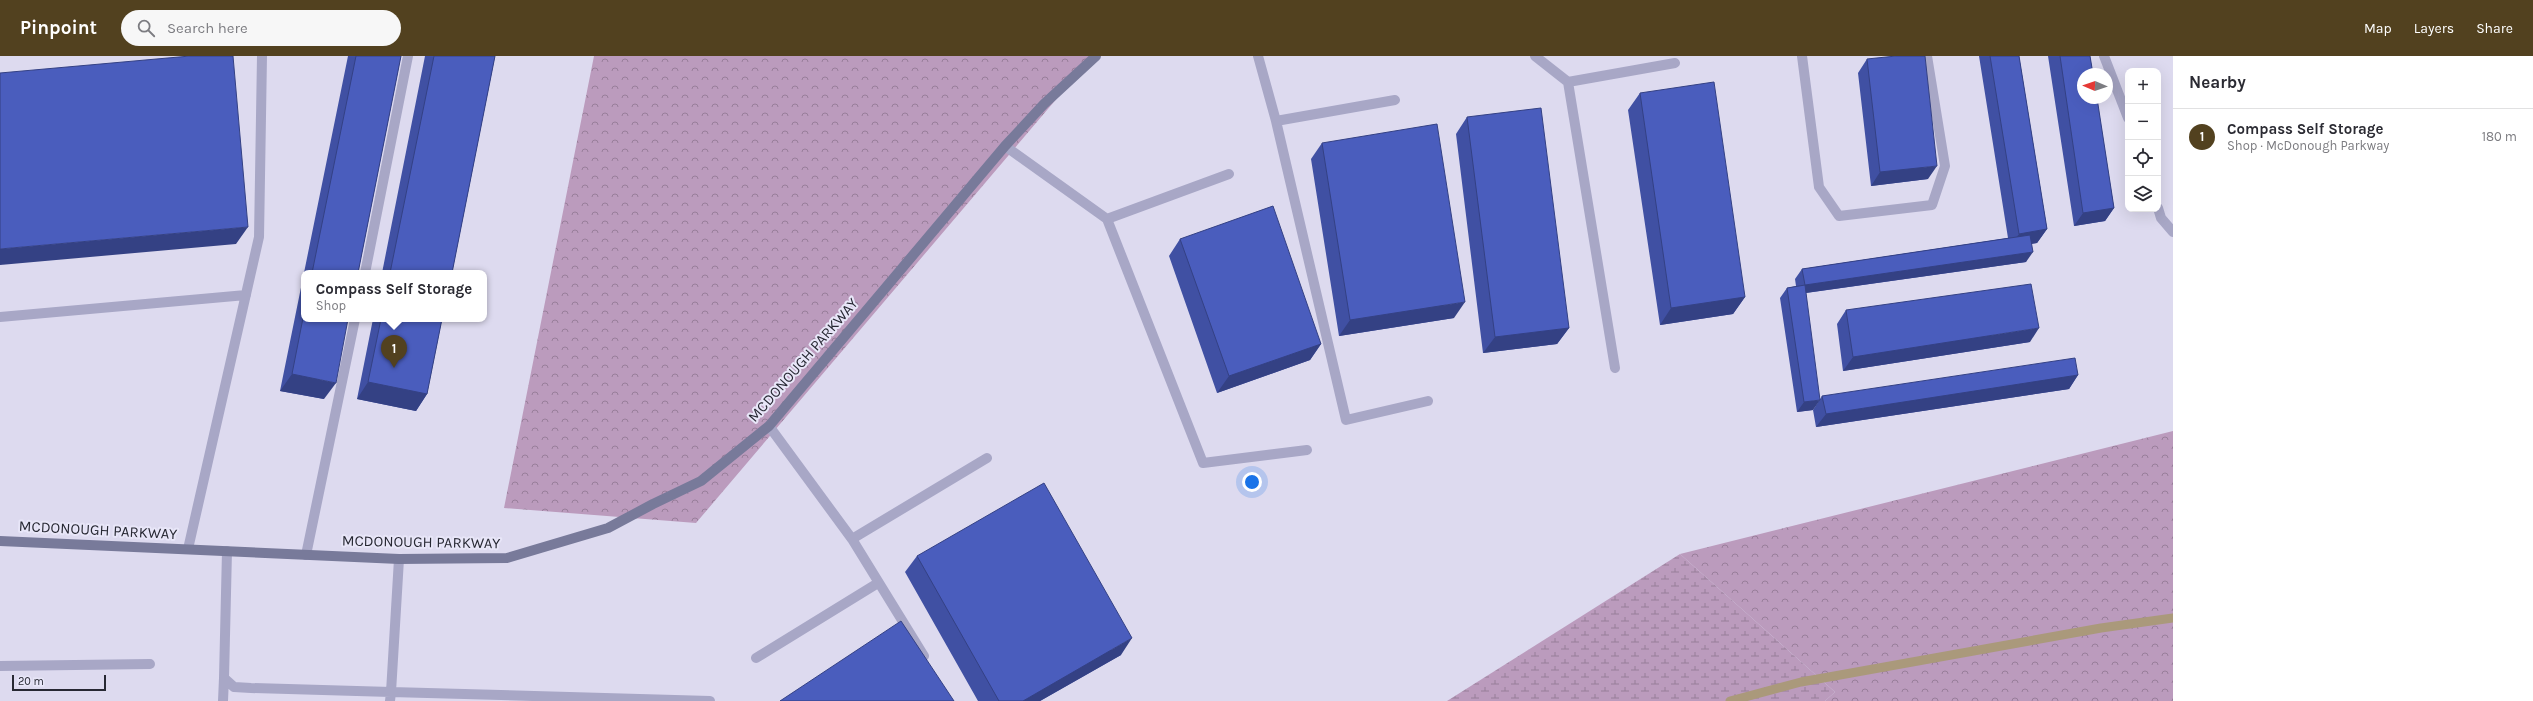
<!DOCTYPE html>
<html lang="en">
<head>
<meta charset="utf-8">
<style>
  :root { --surface:#fff; --page:#f7f7f7; --text:#2b2b33; --muted:#7c7c81; --line:#e1e1e2; --accent:#52411f }
  body { margin:0; font-family:Karla,sans-serif; background:var(--page); color:var(--text) }
  .controls { position:absolute; right:12px; top:12px; display:grid; overflow:hidden; border-radius:8px; box-shadow:0 4px 16px #0002 }
  .controls button { width:36px; height:36px; display:grid; place-items:center; padding:0; border:0; border-bottom:1px solid var(--line); background:var(--surface); color:var(--text); font:20px sans-serif }
  .compass { position:absolute; left:2077px; top:12px; width:36px; height:36px; border-radius:50%; background:var(--surface); box-shadow:0 4px 16px #0002; rotate:272deg }
  .scale { position:absolute; left:12px; bottom:10px; width:94px; box-sizing:border-box; padding-left:4px; border:2px solid #272833; border-top:0; font-size:11px; line-height:14px; white-space:nowrap; color:#272833; -webkit-text-stroke:3px #e8e6f8; paint-order:stroke }
  .you { position:absolute; left:1252px; top:426px; width:14px; height:14px; margin:-10px; border:3px solid #fff; border-radius:50%; background:#1a73e8; box-shadow:0 0 0 6px #1a73e833 }
  .badge { display:grid; place-items:center; width:26px; height:26px; border-radius:50%; background:var(--accent); color:#fff; font-size:13px; font-weight:700 }
  .pin { position:absolute; translate:-50% -33px; filter:drop-shadow(0 1px 2px #0008) }
  .pin::after { content:''; position:absolute; top:21px; width:14px; height:12px; background:inherit; clip-path:polygon(0 0,100% 0,50% 100%) }
  .popup { position:absolute; left:301px; top:214px; width:186px; height:52px; box-sizing:border-box; display:grid; place-content:center; border-radius:8px; background:var(--surface); filter:drop-shadow(0 1px 3px #0005); font-size:13px; white-space:nowrap; color:var(--muted) }
  .popup b { font-size:15px; color:var(--text) }
  .popup::after { content:''; position:absolute; left:50%; top:100%; margin-left:-8px; border:8px solid transparent; border-top-color:var(--surface) }
  .list { margin:0; padding:0; list-style:none }
  h2 { display:flex; justify-content:space-between; align-items:center; height:52px; margin:0; padding:0 16px; font-size:17px }
  h2 small { font-size:13px; font-weight:400; color:var(--muted) }
  .list li { display:grid; grid-template-columns:26px 1fr auto; gap:12px; align-items:center; box-sizing:border-box; height:56px; padding:0 16px; border-top:1px solid var(--line) }
  .list b { display:block; font-size:15px; white-space:nowrap }
  .list p { margin:0; font-size:13px; white-space:nowrap; color:var(--muted) }
  .list em { font-size:13px; font-style:normal; color:var(--muted) }
  .icon { flex:none; width:22px; height:22px; fill:none; stroke:currentColor; stroke-width:2; stroke-linecap:round; stroke-linejoin:round }
  .map { position:relative; flex:none; width:2173px; height:645px; overflow:hidden }
  header { display:flex; align-items:center; gap:24px; box-sizing:border-box; height:56px; padding:0 20px; background:var(--accent); color:#fff }
  header strong { font-size:19px }
  nav { display:flex; gap:22px; margin-inline-start:auto; font-size:14px }
  .search { width:280px; height:36px; background:var(--page); display:flex; align-items:center; gap:10px; box-sizing:border-box; padding:0 14px; border-radius:22px; color:var(--muted); font-size:15px }
  main { display:flex }
  aside { flex:1; background:var(--surface) }
  .map>svg:first-child { display:block }
  .forest { fill:url(#forest-crowns) }
  .wetland { fill:url(#wetland-marsh) }
  .lines { fill:none; stroke-linecap:round; stroke-linejoin:round }
  .stream { stroke:#aa997b; stroke-width:9 }
  .lane { stroke:#a8a7c6; stroke-width:10 }
  .secondary { stroke:#787a9a; stroke-width:10 }
  .wall { fill:#4050a3 }
  .shaded-wall { fill:#344184 }
  .building { fill:#4a5dbd; stroke:#344184 }
  .labels { text-anchor:middle; stroke-width:4; stroke-linejoin:round; paint-order:stroke }
  .street-label { font-size:15px; fill:#272833; stroke:#e8e6f8 }
</style>
</head>
<body>
<header>
<strong>Pinpoint</strong>
<div class="search"><svg class="icon" aria-label="search" viewBox="0 0 24 24"><circle cx="10" cy="10" r="6"/><path d="M15 15l6 6"/></svg>Search here</div>
<nav><a>Map</a><a>Layers</a><a>Share</a></nav>
</header>
<main>
<div class="map">
<svg width="2173" height="645" viewBox="0 0 2173 645">
  <defs>
    <pattern id="forest-crowns" width="20" height="18" patternUnits="userSpaceOnUse"><rect width="20" height="18" fill="#bb9bbd"/><path d="M2 6a3 3 0 1 1 6 0M12 15a3 3 0 1 1 6 0" fill="none" stroke="#987e9a"/></pattern>
    <pattern id="wetland-marsh" width="20" height="14" patternUnits="userSpaceOnUse"><rect width="20" height="14" fill="#bb9bbd"/><path d="M1 5h8M5 5V1M11 12h8M15 12V8" fill="none" stroke="#987e9a"/></pattern>
  </defs>
  <rect width="100%" height="100%" fill="#dddaef"/>
  <path class="forest" d="M594,0H1093L696,467L504,452Z
    M2173,375V645H1825L1835,636L1680,498Z"/>
  <path class="wetland" d="M1680,498L1835,636L1825,645H1447Z"/>
  <g class="lines">
    <path class="stream" d="M1730,645L1801,626L2101,572L2173,562"/>
    <path class="lane" d="M1258,0L1276,65L1395,44
      M1535,0L1568,26L1615,312
      M1802,0L1819,131L1839,160L1932,149L1945,110L1927,0
      M2104,0L2128,62
      M1568,26L1675,7
      M1276,65L1346,364L1428,345
      M1005,90L1107,163L1229,118
      M2158,152L2161,162L2173,176
      M1107,163L1203,407L1307,394
      M365,217L408,0
      M0,261L246,239
      M769,370L852,483L924,600
      M852,483L987,402
      M188,493L259,181L262,0
      M227,495L224,622L234,631L251,632L391,636L399,503
      M306,499L355,263
      M756,602L878,527
      M0,610L150,608
      M223,645L224,622
      M390,645L391,636L710,645"/>
    <path class="secondary" d="M0,485L399,503L507,502L608,472L653,448L701,425L769,370L1005,90L1044,48L1096,0"/>
  </g>
  <path class="wall" d="M348,0H401L358,217H304V263L324,343L280,335Z
    M425,0H495L452,217H382Z
    M1979,0H2019L2047,173L2037,187L2031,188L2026,206L1806,237L1813,354L1797,356L1780,242L1787,232L1796,230L1795,223L1802,213L2008,182Z
    M2048,0H2090L2114,152L2105,165L2074,170Z
    M1867,3L1928,123L1871,130L1858,17Z
    M1640,37L1745,241L1733,258L1660,269L1628,54Z
    M1467,61L1569,272L1557,288L1483,297L1456,78Z
    M1322,87L1454,262L1339,280L1311,103Z
    M1180,183L1321,288L1310,304L1217,337L1169,200Z
    M1846,254L2030,286L1843,315L1837,268Z
    M373,263H442L427,338L416,355L357,343Z
    M2078,319L2069,333L1816,371L1813,354L1822,340Z
    M917,500L1121,599L1040,645H978L905,516Z"/>
  <path class="shaded-wall" d="M1937,110L1928,123L1871,130L1880,116Z
    M2114,152L2105,165L2074,170L2083,157Z
    M248,171L236,188L0,209V193Z
    M2047,173L2037,187L2009,191L2019,178Z
    M2033,196L2026,206L1798,238L1805,229Z
    M1745,241L1733,258L1660,269L1671,252Z
    M1465,246L1454,262L1339,280L1350,264Z
    M1569,272L1557,288L1483,297L1495,281Z
    M2039,272L2030,286L1843,315L1853,301Z
    M1321,288L1310,304L1217,337L1229,320Z
    M292,318L336,327L324,343L280,335Z
    M2078,319L2069,333L1816,371L1826,358Z
    M368,326L427,338L416,355L357,343Z
    M1820,344L1813,354L1797,356L1804,346Z
    M1132,582L1121,599L1040,645H1023Z"/>
  <path class="building" d="M190,0H233L248,171L0,193V17Z
    M356,0H401L358,217H312Z
    M434,0H495L452,217H390Z
    M1896,0H1925L1937,110L1880,116L1867,3Z
    M1990,0H2019L2047,173L2019,178Z
    M2060,0H2090L2093,18H2083V42H2097L2114,152L2083,157Z
    M1714,26L1745,241L1671,252L1640,37Z
    M1541,52L1569,272L1495,281L1467,61Z
    M1437,68L1465,246L1350,264L1322,87Z
    M1273,150L1321,288L1229,320L1180,183Z
    M2030,179L2033,196L1805,229L1820,344L1804,346L1787,232L1805,229L1802,213Z
    M2031,228L2039,272L1853,301L1846,254Z
    M304,257V263H348L336,327L292,318Z
    M381,263H442L427,338L368,326Z
    M2075,302L2078,319L1826,358L1822,340Z
    M1044,427L1132,582L1023,645H999L917,500Z
    M901,565L954,645H780Z"/>
  <g class="labels">
    <g class="street-label">
      <text transform="translate(803 304) rotate(-49)" y="5">MCDONOUGH PARKWAY</text>
      <text transform="translate(98 474) rotate(3)" y="5">MCDONOUGH PARKWAY</text>
      <text transform="translate(421 486) rotate(1)" y="5">MCDONOUGH PARKWAY</text>
    </g>
  </g>
</svg>
<div class="controls">
<button>+</button>
<button>−</button>
<button><svg class="icon" aria-label="locate" viewBox="0 0 24 24"><circle cx="12" cy="12" r="6"/><path d="M12 2v4M12 18v4M2 12h4M18 12h4"/></svg></button>
<button><svg class="icon" aria-label="layers" viewBox="0 0 24 24"><path d="M12 4l9 5-9 5-9-5zM3 14l9 5 9-5"/></svg></button>
</div>
<svg class="compass" viewBox="-18 -18 36 36"><path d="M0-13l5 13h-10z" fill="#e53935"/><path d="M0 13l5-13h-10z" fill="#7c7c81"/></svg>
<div class="scale">20 m</div>
<div class="you"></div>
<div class="pin badge" style="left:394px;top:312px">1</div>
<div class="popup"><b>Compass Self Storage</b>Shop</div>
</div>
<aside>
<h2>Nearby<small></small></h2>
<ul class="list">
<li><span class="badge">1</span><div><b>Compass Self Storage</b><p>Shop · McDonough Parkway</p></div><em>180 m</em></li>
</ul>
</aside>
</main>
</body>
</html>
